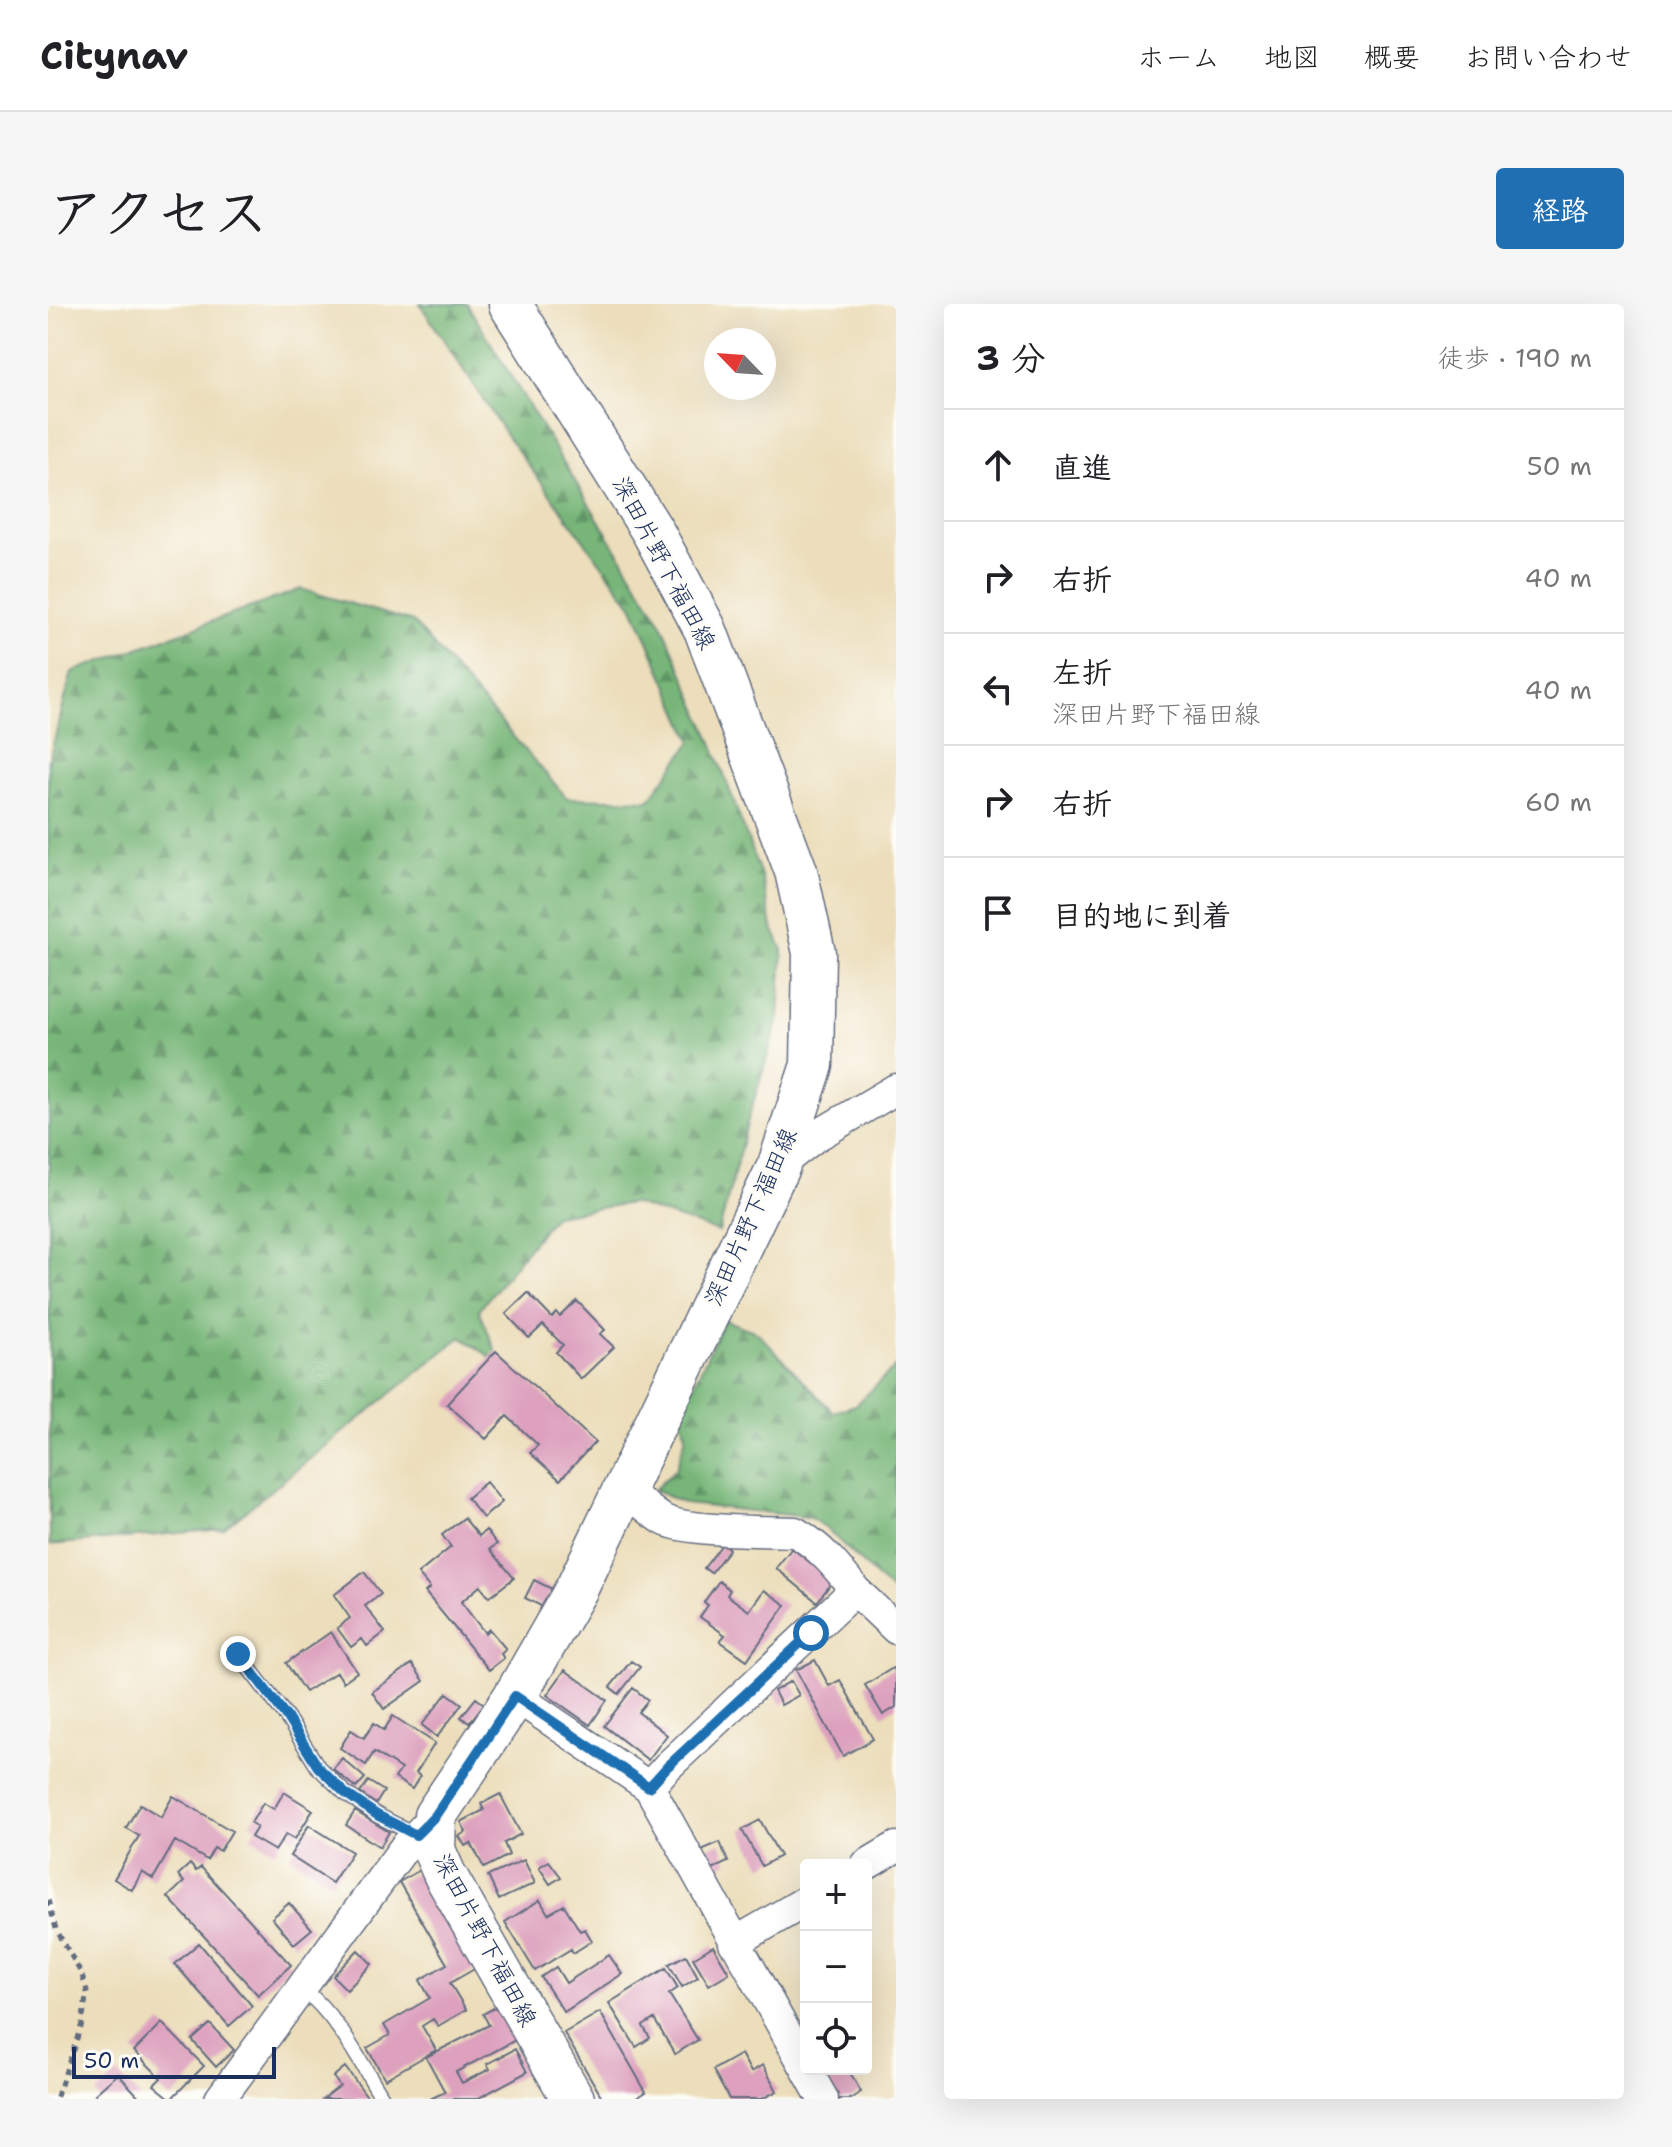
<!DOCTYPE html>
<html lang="ja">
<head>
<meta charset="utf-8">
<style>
  :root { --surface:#fff; --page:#f6f6f6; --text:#202124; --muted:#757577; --line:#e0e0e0; --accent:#1f6fb2 }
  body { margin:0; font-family:"Shantell Sans","Klee One",sans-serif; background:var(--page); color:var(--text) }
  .controls { position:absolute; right:24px; bottom:24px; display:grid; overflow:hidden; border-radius:8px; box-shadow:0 8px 32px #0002 }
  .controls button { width:72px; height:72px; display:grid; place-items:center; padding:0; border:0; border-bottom:2px solid var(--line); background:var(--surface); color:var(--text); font:40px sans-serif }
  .compass { position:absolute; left:656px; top:24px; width:72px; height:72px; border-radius:50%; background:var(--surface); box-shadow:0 8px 32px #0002; rotate:295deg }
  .scale { position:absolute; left:24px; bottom:20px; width:204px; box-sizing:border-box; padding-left:8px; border:4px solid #1b2f5e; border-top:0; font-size:22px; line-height:28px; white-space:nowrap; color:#1b2f5e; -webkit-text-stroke:6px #fdfcf7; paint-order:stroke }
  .stop { position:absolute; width:24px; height:24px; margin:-18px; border:6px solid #1f6fb2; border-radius:50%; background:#fff }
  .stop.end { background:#1f6fb2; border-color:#fff; box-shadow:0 2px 8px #0008 }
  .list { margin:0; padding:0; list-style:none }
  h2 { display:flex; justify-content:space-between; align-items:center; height:104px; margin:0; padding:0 32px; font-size:34px }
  h2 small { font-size:26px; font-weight:400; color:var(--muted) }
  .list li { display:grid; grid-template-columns:52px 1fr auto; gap:24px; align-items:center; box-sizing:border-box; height:112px; padding:0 32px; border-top:2px solid var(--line) }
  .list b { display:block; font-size:30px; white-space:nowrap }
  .list p { margin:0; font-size:26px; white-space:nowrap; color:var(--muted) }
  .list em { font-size:26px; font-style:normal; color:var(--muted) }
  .icon { flex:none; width:44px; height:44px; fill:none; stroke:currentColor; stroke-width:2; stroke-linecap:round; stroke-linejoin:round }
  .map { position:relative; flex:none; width:848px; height:1795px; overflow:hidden; border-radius:8px }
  header { display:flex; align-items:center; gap:48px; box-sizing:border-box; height:112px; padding:0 40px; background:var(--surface); border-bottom:2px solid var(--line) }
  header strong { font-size:38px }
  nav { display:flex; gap:44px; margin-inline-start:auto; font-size:28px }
  .intro { display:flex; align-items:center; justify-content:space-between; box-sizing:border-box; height:192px; padding:0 48px }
  h1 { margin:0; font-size:56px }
  .button { padding:20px 36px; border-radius:8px; background:var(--accent); color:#fff; font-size:28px; font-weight:700 }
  main { display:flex; gap:48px; padding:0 48px }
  aside { flex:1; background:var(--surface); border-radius:8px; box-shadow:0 8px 32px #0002 }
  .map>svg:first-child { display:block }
  .forest { fill:url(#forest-firs); stroke:#49726b; stroke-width:2 }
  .building { fill:#dda1be }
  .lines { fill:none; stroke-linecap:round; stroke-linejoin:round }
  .service-casing { stroke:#646c7f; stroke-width:17 }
  .minor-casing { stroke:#646c7f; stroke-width:33 }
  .secondary-casing { stroke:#646c7f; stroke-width:45 }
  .path { stroke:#646c7f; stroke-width:5; stroke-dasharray:6 6; stroke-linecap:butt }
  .service { stroke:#fff; stroke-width:14 }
  .minor { stroke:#fff; stroke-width:30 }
  .secondary { stroke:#fff; stroke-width:42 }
  .route { stroke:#1f6fb2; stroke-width:10 }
  .labels { text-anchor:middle; stroke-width:6; stroke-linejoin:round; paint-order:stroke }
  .street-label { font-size:24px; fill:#1b2f5e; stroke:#fdfcf7 }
</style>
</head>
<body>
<header>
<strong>Citynav</strong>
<nav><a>ホーム</a><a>地図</a><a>概要</a><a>お問い合わせ</a></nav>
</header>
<div class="intro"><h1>アクセス</h1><a class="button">経路</a></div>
<main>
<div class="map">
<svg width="848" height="1795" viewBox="0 0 848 1795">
  <defs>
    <pattern id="forest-firs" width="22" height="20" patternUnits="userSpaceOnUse" patternTransform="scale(2)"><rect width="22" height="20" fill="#77b678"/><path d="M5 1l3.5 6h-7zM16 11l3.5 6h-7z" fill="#619466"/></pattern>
  </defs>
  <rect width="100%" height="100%" fill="#fdfcf7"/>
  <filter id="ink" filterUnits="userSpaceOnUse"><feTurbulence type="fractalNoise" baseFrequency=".0125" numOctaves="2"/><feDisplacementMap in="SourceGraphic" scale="16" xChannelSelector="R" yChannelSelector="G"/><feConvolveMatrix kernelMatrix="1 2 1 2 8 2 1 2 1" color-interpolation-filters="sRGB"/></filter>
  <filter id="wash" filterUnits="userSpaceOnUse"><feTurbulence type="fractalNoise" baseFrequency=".006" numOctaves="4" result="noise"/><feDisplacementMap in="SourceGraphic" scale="32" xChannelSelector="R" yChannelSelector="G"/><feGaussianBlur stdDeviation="1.8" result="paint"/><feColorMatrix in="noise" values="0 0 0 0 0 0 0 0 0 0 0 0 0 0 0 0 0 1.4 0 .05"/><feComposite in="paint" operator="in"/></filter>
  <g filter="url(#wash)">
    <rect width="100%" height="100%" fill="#ecdebb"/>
    <path class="forest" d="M372,0H419L614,320L665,441L714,574L724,622L735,646L731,714L700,816L671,928L584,899L507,911L431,1006L453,1060L413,1033L175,1225L2,1241L0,460L24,368L253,285L365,318L519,494L601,496L644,437L585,303L459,132Z
      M676,1016L709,1028L785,1108L808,1101L848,1062V1292L777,1223L760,1213L637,1200L606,1186L628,1165L638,1132L632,1110Z"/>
    <g id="blocks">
      <path class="building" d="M480,989L504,1014L509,1009L512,1013L529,997L557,1026L552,1030L566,1043L533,1075L508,1048L515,1041L495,1021L481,1034L458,1010Z
        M448,1047L547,1138L512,1176L482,1149L490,1141L459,1112L438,1135L399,1100Z
        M438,1178L454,1198L435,1214L419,1194Z
        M416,1214L431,1232L438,1226L449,1240L442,1245L466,1274L441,1293L432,1282L413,1298L437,1329L441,1325L458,1345L453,1350L456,1354L441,1366L377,1288L382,1284L370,1270L403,1243L394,1231Z
        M675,1239L681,1245L663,1269L656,1264Z
        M744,1244L785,1277L769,1298L728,1264Z
        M316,1268L333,1290L317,1302L337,1328L319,1342L314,1335L303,1343L289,1324L302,1314L286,1291Z
        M486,1276L504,1285L495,1303L477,1294Z
        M671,1277L682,1286L679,1291L701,1307L716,1286L738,1301L699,1356L672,1337L677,1331L652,1313L660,1301L656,1298Z
        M283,1328L309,1368L295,1378L289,1368L257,1388L238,1359Z
        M767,1356L781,1382L792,1376L825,1435L795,1452L748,1366Z
        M583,1357L592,1363L571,1390L562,1383Z
        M364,1360L376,1377L336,1405L324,1388Z
        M845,1364L848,1369V1403L835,1411L817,1381Z
        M517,1366L559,1396L542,1421L499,1391Z
        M743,1377L751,1391L733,1401L726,1387Z
        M585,1384L600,1396L590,1408L619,1431L600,1456L556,1422Z
        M399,1389L414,1400L389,1433L374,1421Z
        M428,1394L436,1400L421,1419L413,1413Z
        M345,1412L387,1439L368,1469L372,1472L364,1485L347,1474L353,1465L326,1448L318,1461L292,1444L303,1426L316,1434L326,1419L336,1426Z
        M294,1454L317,1474L308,1484L285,1465Z
        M320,1477L336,1487L328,1500L312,1489Z
        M236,1488L265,1506L247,1535L238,1530L227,1547L203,1533L209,1523L203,1519L215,1499L226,1505Z
        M452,1490L473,1530L456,1539L461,1551L436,1564L423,1539L417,1542L411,1532L418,1528L413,1518L436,1506L433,1500Z
        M125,1492L184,1527L172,1547L166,1544L159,1556L127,1537L105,1575L94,1568L84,1586L66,1575L91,1532L78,1524L92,1500L113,1513Z
        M307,1507L341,1528L332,1543L298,1521Z
        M712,1516L732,1552L714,1562L694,1526Z
        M261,1521L304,1548L284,1579L242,1552Z
        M672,1538L680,1558L660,1567L651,1547Z
        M476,1556L487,1579L451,1596L440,1572Z
        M501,1557L513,1573L502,1580L491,1563Z
        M142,1560L148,1567L153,1563L243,1661L210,1691L120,1593L136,1578L130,1571Z
        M374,1565L430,1663L402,1679L418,1706L390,1722L385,1715L374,1722L388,1746L337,1775L319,1744L342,1731L336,1721L382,1694L372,1676L399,1660L351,1578Z
        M492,1596L500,1610L516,1601L532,1627L537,1625L544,1637L525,1649L523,1645L487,1667L457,1618Z
        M241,1599L264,1625L246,1640L224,1614Z
        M151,1639L204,1702L181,1722L127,1660Z
        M665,1642L681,1669L661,1681L645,1654Z
        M310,1646L324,1660L299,1686L285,1672Z
        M561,1651L574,1670L516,1708L493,1673L508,1663L518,1679Z
        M638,1651L650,1673L634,1683L621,1660Z
        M618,1664L630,1684L621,1690L650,1736L627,1750L606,1715L595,1722L602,1734L588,1743L561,1699Z
        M455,1699L473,1733L408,1768L414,1779L442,1765L439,1760L467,1745L479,1768L429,1795H382L397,1788L378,1753L441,1721L435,1710Z
        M552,1708L598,1788L587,1795H555L516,1729Z
        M114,1719L156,1762L123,1795L106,1781L113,1774L86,1747Z
        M162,1720L186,1746L168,1763L144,1736Z
        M693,1750L703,1768L715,1761L729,1787L714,1795H681L665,1766Z
        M297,1763L321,1795H275L292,1782L285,1773Z
        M773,1765H800L813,1788L802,1795H791Z
        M70,1770L93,1795H52L47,1790Z"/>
    </g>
  </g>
  <g filter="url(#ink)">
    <use href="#blocks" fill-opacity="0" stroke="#646c7f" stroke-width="2"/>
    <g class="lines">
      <g class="service-casing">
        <path id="service" d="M190,1350L238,1412L270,1463L297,1489L329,1511L368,1531
          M254,1684C290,1713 311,1756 335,1795"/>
      </g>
      <g class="minor-casing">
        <path id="minor" d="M731,861L767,833L848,785
          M576,1186C590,1195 602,1208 616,1216C640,1228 718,1227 747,1228C772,1242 790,1264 807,1286
          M467,1392L601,1483L775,1795
          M601,1483L619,1463L807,1286L848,1325
          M818,1561L848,1543
          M686,1639L758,1597
          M172,1795L356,1544L387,1512"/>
      </g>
      <g class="secondary-casing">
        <path id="secondary" d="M462,0L605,228L657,325L748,567L766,649L764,761L731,861L529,1284L467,1392L387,1512L386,1546L397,1571L525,1795"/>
      </g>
      <path class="path" d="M0,1596L8,1625L33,1669L39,1687L34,1720L8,1795"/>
      <use href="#service" class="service"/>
      <use href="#minor" class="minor"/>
      <use href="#secondary" class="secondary"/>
    </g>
  </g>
  <g class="lines" filter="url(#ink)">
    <path class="route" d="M190,1350L238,1412L270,1463L297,1489L329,1511L368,1531L387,1512L467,1392L601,1483L619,1463L763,1329"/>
  </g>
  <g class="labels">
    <g class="street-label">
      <text transform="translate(616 259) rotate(62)" y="8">深田片野下福田線</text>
      <text transform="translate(703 913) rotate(-66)" y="8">深田片野下福田線</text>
      <text transform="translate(437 1636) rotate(62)" y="8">深田片野下福田線</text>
    </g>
  </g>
</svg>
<div class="controls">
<button>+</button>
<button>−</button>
<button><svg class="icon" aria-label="locate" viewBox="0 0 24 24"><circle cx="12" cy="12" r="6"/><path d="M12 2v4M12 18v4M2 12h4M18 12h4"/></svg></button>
</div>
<svg class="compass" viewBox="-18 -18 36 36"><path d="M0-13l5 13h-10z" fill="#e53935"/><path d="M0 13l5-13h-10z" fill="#757577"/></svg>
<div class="scale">50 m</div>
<div class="stop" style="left:763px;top:1329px"></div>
<div class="stop end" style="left:190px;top:1350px"></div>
</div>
<aside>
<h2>3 分<small>徒歩 · 190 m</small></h2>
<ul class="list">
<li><svg class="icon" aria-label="ahead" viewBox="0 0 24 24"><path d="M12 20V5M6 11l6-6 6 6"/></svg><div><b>直進</b></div><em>50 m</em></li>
<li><svg class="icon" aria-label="right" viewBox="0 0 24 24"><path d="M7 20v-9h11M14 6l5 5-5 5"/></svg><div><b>右折</b></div><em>40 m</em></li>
<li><svg class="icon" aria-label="left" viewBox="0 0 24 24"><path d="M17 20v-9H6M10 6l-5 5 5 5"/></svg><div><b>左折</b><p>深田片野下福田線</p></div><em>40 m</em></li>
<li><svg class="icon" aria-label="right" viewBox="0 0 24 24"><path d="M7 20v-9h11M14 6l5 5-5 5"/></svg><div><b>右折</b></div><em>60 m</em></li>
<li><svg class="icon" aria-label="arrive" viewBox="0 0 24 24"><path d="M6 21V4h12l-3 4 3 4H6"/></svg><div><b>目的地に到着</b></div></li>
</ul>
</aside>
</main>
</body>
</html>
